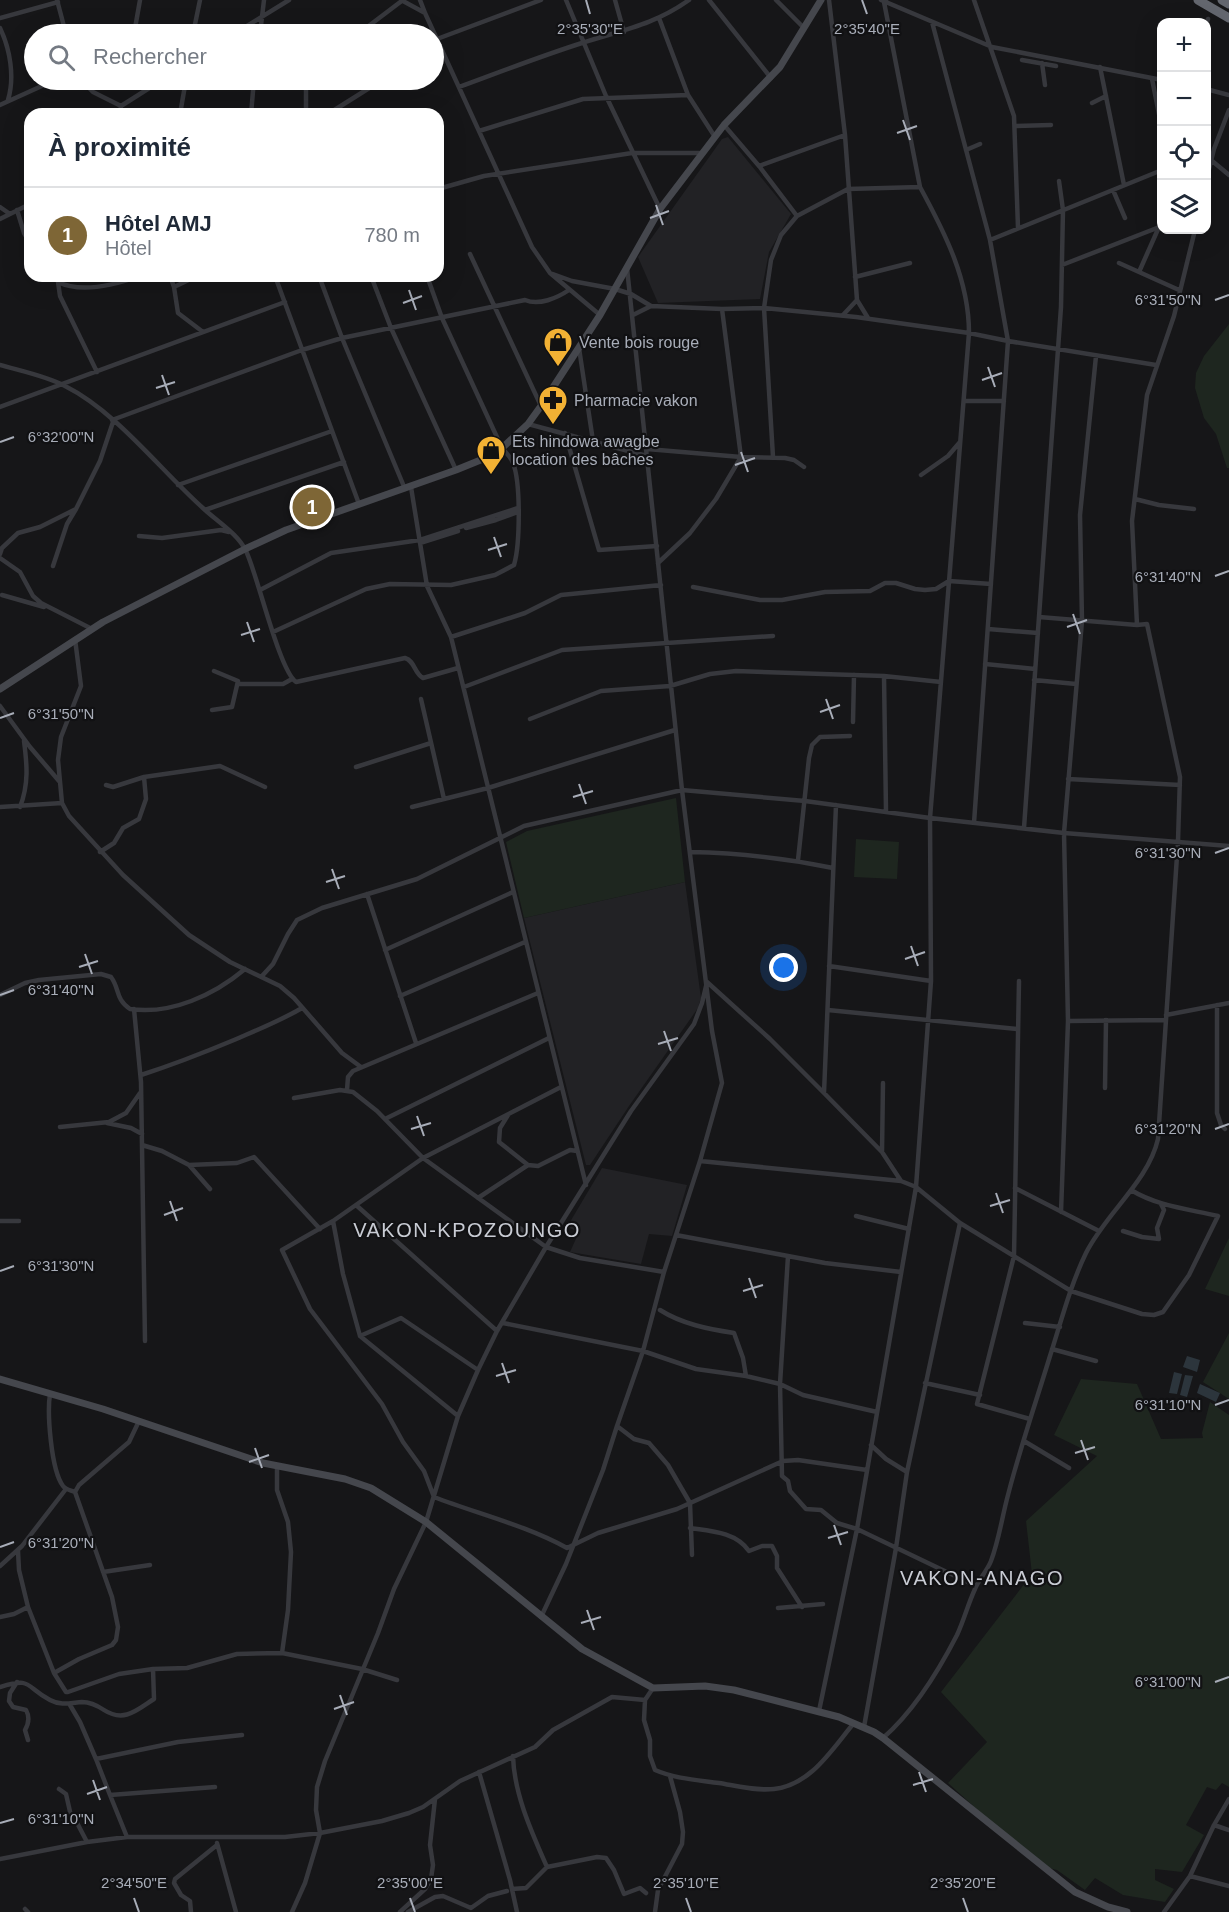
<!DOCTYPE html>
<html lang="fr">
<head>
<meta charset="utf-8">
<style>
  :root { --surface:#fff; --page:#f2f2f3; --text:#1f2937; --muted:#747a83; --line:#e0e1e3; --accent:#7e6636 }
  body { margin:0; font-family:Arial,sans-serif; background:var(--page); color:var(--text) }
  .controls { position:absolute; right:18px; top:18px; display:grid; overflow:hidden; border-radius:12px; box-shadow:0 6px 24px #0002 }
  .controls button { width:54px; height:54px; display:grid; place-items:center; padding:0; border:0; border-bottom:2px solid var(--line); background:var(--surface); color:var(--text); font:30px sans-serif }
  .you { position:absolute; left:784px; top:968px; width:21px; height:21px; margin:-15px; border:4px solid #fff; border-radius:50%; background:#1a73e8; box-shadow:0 0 0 9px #1a73e833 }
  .badge { display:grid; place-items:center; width:39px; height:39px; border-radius:50%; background:var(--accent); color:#fff; font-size:20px; font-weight:700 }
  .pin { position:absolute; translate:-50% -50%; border:3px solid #fff; box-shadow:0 2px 6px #0006 }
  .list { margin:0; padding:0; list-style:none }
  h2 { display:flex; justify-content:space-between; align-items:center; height:78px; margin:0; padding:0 24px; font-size:26px }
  h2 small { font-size:20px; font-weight:400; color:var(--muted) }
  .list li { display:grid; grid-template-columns:39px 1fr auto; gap:18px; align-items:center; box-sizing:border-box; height:96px; padding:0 24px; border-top:2px solid var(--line) }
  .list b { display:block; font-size:22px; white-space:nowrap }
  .list p { margin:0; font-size:20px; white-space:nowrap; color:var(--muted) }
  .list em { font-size:20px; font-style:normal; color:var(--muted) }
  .icon { flex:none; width:33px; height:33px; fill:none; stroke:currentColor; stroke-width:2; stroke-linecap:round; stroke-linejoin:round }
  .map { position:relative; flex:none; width:1229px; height:1912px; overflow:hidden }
  .search { position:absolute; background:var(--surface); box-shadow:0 6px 24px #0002; left:24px; top:24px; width:420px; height:66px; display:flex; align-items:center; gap:15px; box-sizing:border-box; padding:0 21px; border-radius:33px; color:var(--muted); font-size:22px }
  .panel { position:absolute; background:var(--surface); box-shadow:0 6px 24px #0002; left:24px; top:108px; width:420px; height:174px; border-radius:18px }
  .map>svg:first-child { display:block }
  .built { fill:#222225 }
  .green { fill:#1e261f }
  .water { fill:#2c353c }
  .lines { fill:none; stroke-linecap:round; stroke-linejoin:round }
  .street { stroke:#37383d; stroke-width:4.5 }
  .secondary { stroke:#45474d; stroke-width:7 }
  .highway { stroke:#63666e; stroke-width:9 }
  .ticks { fill:none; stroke:#a8adb8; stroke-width:2 }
  .labels { text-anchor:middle; stroke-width:4.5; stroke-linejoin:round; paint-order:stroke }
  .poi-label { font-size:16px; fill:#a8adb8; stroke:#111113; text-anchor:start }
  .quarter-label { font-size:20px; letter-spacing:1.5px; fill:#c9ccd4; stroke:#111113 }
  .ticks-label { font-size:15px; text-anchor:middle; fill:#a8adb8; stroke:#111113; stroke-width:4.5; stroke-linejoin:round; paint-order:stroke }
</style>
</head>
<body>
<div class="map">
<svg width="1229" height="1912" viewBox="0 0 1229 1912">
  <rect width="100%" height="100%" fill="#161618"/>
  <path class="built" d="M728,137L791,214L769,252L760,299L658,303L638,257L722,139Z
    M685,882L701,998L698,1008L629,1106L590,1165H586L524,918Z
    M602,1168L687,1185L672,1236L649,1234L641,1264L570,1252L579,1232L567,1227Z"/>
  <path class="green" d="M1229,324V468H1227L1216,434L1204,418L1195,388L1196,373L1204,356Z
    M676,798L685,882L524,918L506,842L527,831Z
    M856,839L899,842L897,879L854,877Z
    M1229,1238V1296L1205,1289Z
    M1229,1333V1399L1203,1382Z
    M1081,1379L1137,1384L1161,1439L1203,1438L1202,1433L1210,1402L1229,1415V1787L1222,1783L1216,1790L1207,1787L1186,1825L1204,1835L1182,1872L1155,1869V1880L1174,1889L1165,1902L1123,1895L1095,1878L1085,1890L1057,1870L1049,1868L1001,1831L948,1783L987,1742L941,1692L1032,1574L1026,1521L1097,1456L1054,1435Z"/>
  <path class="water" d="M1187,1356L1200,1360L1197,1372L1183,1367Z
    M1174,1372L1182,1374L1177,1394L1169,1393Z
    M1185,1375L1193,1376L1187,1397L1180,1395Z
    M1200,1384L1220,1393L1216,1402L1197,1393Z"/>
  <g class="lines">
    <path class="street" d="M57,0L66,34
      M420,0L425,13
      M566,0L606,96L660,209
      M615,0L624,32
      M709,0L771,78
      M776,0L804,28
      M829,0L845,135L857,300L868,318
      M881,0L992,47L1162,80
      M974,0L1014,116L1018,228
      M403,1L425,13L532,247L550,273L600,315
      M0,18L58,2
      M659,18L688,95L715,137
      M932,22L990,240L1008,341L974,823
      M1206,25L1208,19
      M0,28C10,49 15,77 8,100
      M134,34L140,0
      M193,34L200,0
      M234,34L289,0
      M260,34L264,0
      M358,34L403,0
      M437,39L541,0
      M1022,60L1056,66
      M1042,63L1045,85
      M1100,67L1124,185
      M1152,79L1162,129
      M81,80L93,92L121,106
      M306,80V114
      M126,87L127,80
      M459,87C500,72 541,56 582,43C622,30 654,25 689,0
      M1206,89L1229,95
      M1092,103L1106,96
      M0,105L55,80
      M120,114L121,106L162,80
      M180,114L186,80
      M251,114L254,80
      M328,114L382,80
      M724,125L759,166L797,216
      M1015,126L1051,125
      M479,131L583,99L688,95
      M966,150L980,144
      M1211,160L1229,175
      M759,166L845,135
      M1206,181L1214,149L1229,110
      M438,189L484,176L632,153H702
      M1113,190L1125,218
      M0,207L10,214
      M17,210L24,233L30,243
      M0,219L30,204
      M990,240L1162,170
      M470,254L541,406
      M1119,263L1179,290
      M1062,265L1162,226
      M1139,272L1159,227
      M550,273L572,281L615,289L631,294L651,306L722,309L764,308L856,317L969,333L1008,341L1156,365
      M170,276L174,287
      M197,276L174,287L178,313L203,332
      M275,276L359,504
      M319,276L342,338L405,489
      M371,276L391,328L456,470
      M855,277L910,263
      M633,315L651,306
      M843,315L857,300
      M579,348L593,441
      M0,365C21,371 46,376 65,386C117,412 161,471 204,509C218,522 238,534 246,551C258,576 279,670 296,682L405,658C415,661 414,673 423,678L458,668
      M97,372L60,296L58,282C82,294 115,285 140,276
      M964,401H1004
      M0,407L285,302
      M112,420L302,350L342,338L525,300C539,306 557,298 569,290
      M528,424L647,456
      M565,433L599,550L657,546
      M647,449L741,457L785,458L794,460L804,467
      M773,457L764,308L771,260L781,235L797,216L848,189L920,187
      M921,475L948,456L960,442
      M178,485L332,431
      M411,487L427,586L451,637L586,1185
      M1135,499L1159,505L1194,509
      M205,510L344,462
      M466,528L496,520L518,512
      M139,536L162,538L221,530L229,532
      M420,543L458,531
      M0,554L2,548L18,533L40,527L76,509L100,461L113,422
      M0,558L20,572L33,596L41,603L92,629
      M658,563L690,533L716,499L741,457L722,309
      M53,566L67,524L76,509
      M693,587L760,600H782L825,592L870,591L885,583H896L915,589L925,590L936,589L949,581L991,584
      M260,590L331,553L420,540L518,508
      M2,595L44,607
      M1039,617L1137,625
      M988,629L1038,633
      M273,632L366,589L390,584L451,585L495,575L514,565C520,545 521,483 513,463C511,457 506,453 502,448L442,318L427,276
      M451,637L525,613L561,595L661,585
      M75,639L81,686L61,737L58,760L62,803L69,816L123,875L189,935L230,962L280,986L294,998L342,1053L361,1067
      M985,664L1035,669
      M884,676L886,811
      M1034,680L1076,684
      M238,684H283L292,679
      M464,687L562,650L773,636
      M421,699L444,799
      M0,706L30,747L59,781
      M212,710L232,707L238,681L214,671
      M530,719L601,691L670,686L710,674L736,671L884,676L941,682
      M853,722L854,675
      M356,767L431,743
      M1068,779L1180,785
      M106,785L113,787L144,777L220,766L265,787
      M0,807L62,803
      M20,807C29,784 27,764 24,741
      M412,807L488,788L675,730
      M1024,828L1061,307L1063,210L1059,181
      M100,852L114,843L123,828L139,819L146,799L144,777
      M690,852C739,853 785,858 833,868
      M798,860L809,758L812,745L820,737L850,736
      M367,894L416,1043
      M385,950L513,892
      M829,966L931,981
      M262,976L273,964L288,934L297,920L322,908L417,879L524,826L682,790L805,801L930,818L1064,833L1229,846
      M1019,981L1014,1256L977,1404L1030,1419
      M0,995L25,983L39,980L101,974L111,977C120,989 115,999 130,1009C171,1015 214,995 245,969
      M400,996L525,942
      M1217,1005V1113L1221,1125L1225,1129
      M134,1009L141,1082L145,1341
      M828,1010L1017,1029
      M1166,1015L1229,1003
      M1068,1021L1166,1020
      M141,1075C172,1065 203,1053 234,1040C257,1030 280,1021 302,1008
      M561,1087L423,1158L333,1221L282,1250L310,1309L382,1404L403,1442L424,1471L434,1497C478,1514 525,1525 567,1548L598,1533L677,1509L783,1461L798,1460L867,1470
      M1105,1088L1106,1020
      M347,1090L348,1077L353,1071L538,993
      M824,1093L836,805
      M294,1098L340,1090L353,1092L377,1111L423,1158L546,1247L580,1258L664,1272
      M508,1115L500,1128L499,1142L528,1165
      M385,1119L549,1038
      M107,1123L131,1128L142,1134
      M60,1127L109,1122L126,1113L140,1093
      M142,1145L162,1151L189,1165L237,1163L254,1157L320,1229
      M882,1152L883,1083
      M700,1161L901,1181
      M189,1165L210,1189
      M1015,1188L1099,1231
      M478,1198L528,1165L538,1166L570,1150L577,1151
      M356,1205L497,1331
      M1061,1212L1068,1021L1064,833L1082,621L1080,515L1096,356
      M856,1216L909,1229
      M0,1221H19
      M333,1221L343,1274L360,1336L458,1416
      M1123,1231L1142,1237L1159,1239L1157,1228L1164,1210L1161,1204
      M676,1235L825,1263L901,1272
      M788,1256L780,1384L803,1395L877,1412
      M660,1310C682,1324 708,1329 734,1333L743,1358L746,1376L780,1384L782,1476L788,1481L790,1491L806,1509L821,1510L837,1523L857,1529L976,1586
      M503,1323L643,1351L696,1369L746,1376
      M1025,1323L1060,1327
      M360,1336L401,1318L478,1370
      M1052,1349L1096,1361
      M925,1383L980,1395
      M50,1394C47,1413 51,1470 63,1486C66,1490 70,1490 75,1492
      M139,1421L129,1442L79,1485L75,1492L112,1597L118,1627L116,1640L112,1645L79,1659L54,1673L66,1692H68L119,1674L153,1669
      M617,1426L634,1439L649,1443L668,1465L690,1503L692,1555
      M1024,1441L1069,1468
      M871,1445L886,1459L907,1472
      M277,1466V1490L288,1522L291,1552L288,1610L282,1653
      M690,1528C711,1531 736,1532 749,1551L762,1546H772L777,1556V1568L802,1607
      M0,1566L22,1546L66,1489
      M103,1572L150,1565
      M28,1607L54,1673
      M778,1608L823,1604
      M0,1617L14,1614L28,1607L19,1570L18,1551
      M541,1617L566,1564L603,1470L617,1426L643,1351L664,1272L700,1161L722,1083L712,1031L682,790L627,268
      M17,1682L10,1693L9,1701L13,1707L26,1710C30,1717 29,1723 25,1730L28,1740
      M0,1687C33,1677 24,1686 50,1700C61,1706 70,1703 82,1702C89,1702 98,1706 104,1710C124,1723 137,1710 154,1699L153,1669L187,1668L237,1654L282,1653L362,1669L397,1680
      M645,1700L644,1720L650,1740V1756L655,1770C676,1779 697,1780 719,1783C737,1786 756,1791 774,1789C811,1785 832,1749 854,1723
      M70,1705L80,1722L96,1759L178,1742L242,1735
      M819,1711L857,1529L916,1187L931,981L930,818L969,333C969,280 945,233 920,187L884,2L886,0
      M864,1727L896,1548L907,1472L960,1223
      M883,1738C914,1711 938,1672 957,1635C964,1620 968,1604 975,1589C979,1579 987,1571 991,1561C999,1540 1002,1517 1008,1495C1020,1448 1036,1402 1050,1356C1061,1322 1070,1286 1086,1253C1106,1213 1148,1182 1158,1139L1178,841L1180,777L1147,624L1137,625L1132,521L1147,395L1174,316L1195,230
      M513,1756C514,1794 532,1833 547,1867
      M96,1759L110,1795
      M479,1772L510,1880L517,1912
      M59,1789L66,1794L71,1816L75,1819L87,1842
      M1214,1825L1229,1830
      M127,1837L110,1795L215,1787
      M217,1843L236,1912
      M0,1859L87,1842L127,1837H285L320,1833L382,1821L409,1813L423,1807L460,1781L535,1747L553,1730L612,1697L645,1700L653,1688
      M1190,1876L1229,1886
      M512,1889L526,1888L547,1867L597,1857L606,1858L614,1870L624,1894L640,1888L646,1893
      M25,1909L28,1912
      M191,1912L190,1901L181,1895L174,1883L175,1879L217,1845
      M292,1912L305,1883L320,1833L316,1810L317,1787L325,1761L378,1633L394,1589L426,1522L458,1416L478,1370L497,1331L546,1247L631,1111L694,1024L702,1003L707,982L770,1039L824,1093L882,1152L901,1181L916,1187L960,1223L1071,1291L1142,1314L1154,1315L1163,1312L1189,1275L1218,1216C1188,1209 1157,1206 1131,1190
      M400,1912L425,1889L431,1879L433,1865L430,1845L435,1799
      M408,1912L435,1897L443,1896L471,1908L488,1896L507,1891
      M655,1912L658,1890L682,1844L683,1832L680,1812L670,1776
      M1164,1912L1190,1876L1214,1825L1229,1799"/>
    <path class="secondary" d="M0,689L103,622L245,549L286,530L456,470L488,457L502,448L528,424L541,406L600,315L660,209L724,125L780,67L821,0
      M0,1379L103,1409L263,1463L345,1479L371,1488L426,1522L582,1649L653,1688L705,1686L734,1690L839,1717L874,1732L883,1738L1075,1892L1108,1907L1127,1912"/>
    <path class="highway" d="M1198,0L1229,18
      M1222,0L1229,4"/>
  </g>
  <path class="ticks" d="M586,0L590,14M862,0L867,14M903,120L910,140M897,133L917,126M656,205L663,225M650,218L669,211M409,290L416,310M1215,300L1229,295M403,303L422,296M988,367L995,387M162,375L169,395M982,380L1002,373M156,388L175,382M0,442L14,437M741,452L748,472M735,465L755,458M494,537L501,557M488,550L507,544M1215,576L1229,571M1073,614L1080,634M247,622L254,642M1067,627L1087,620M241,635L260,629M826,699L833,719M820,712L840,705M0,718L14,713M579,784L586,804M573,797L593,791M1215,853L1229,848M332,869L339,889M326,882L345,876M911,946L918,966M85,954L92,974M905,959L925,952M79,967L98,961M0,995L14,990M664,1031L671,1051M658,1044L678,1038M417,1116L424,1136M411,1129L431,1123M1215,1129L1229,1124M996,1193L1003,1213M170,1201L177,1221M990,1206L1010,1200M164,1215L183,1208M0,1271L14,1266M749,1278L756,1298M743,1291L763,1285M502,1363L509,1383M496,1376L516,1370M1215,1405L1229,1400M1081,1440L1088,1460M255,1448L262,1468M1075,1453L1095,1447M249,1462L269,1455M834,1525L841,1545M828,1538L848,1532M0,1547L14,1542M587,1610L594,1630M581,1623L601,1617M1215,1682L1229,1677M340,1695L347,1715M334,1709L354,1702M919,1772L926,1792M93,1780L100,1800M913,1785L933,1779M87,1794L107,1787M0,1823L14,1819M134,1898L139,1912M410,1898L415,1912M686,1898L691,1912M963,1898L968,1912"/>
  <defs>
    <g id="shop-pin" transform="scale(1.5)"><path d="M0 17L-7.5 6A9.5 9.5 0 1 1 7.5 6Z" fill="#f2b134" stroke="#111113"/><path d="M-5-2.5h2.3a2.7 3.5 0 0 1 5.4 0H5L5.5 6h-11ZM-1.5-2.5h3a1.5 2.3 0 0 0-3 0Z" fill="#111"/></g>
    <g id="pharmacy-pin" transform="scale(1.5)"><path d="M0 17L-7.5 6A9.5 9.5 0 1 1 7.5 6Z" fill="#f2b134" stroke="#111113"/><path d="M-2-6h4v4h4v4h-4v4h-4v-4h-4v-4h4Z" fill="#111"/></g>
  </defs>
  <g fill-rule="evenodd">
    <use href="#shop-pin" x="558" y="342"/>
    <use href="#pharmacy-pin" x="553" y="400"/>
    <use href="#shop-pin" x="491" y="450"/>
  </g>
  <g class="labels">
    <g class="poi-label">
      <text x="579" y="348">Vente bois rouge</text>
      <text x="574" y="406">Pharmacie vakon</text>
      <text x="512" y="447">Ets hindowa awagbe<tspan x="512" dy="18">location des bâches</tspan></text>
    </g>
    <g class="quarter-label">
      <text x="467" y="1237">VAKON-KPOZOUNGO</text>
      <text x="982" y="1585">VAKON-ANAGO</text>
    </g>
  </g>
  <g class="ticks-label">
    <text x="590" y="34">2°35'30"E</text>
    <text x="867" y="34">2°35'40"E</text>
    <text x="1168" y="305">6°31'50"N</text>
    <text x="61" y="442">6°32'00"N</text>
    <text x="1168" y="582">6°31'40"N</text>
    <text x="61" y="719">6°31'50"N</text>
    <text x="1168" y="858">6°31'30"N</text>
    <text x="61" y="995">6°31'40"N</text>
    <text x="1168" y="1134">6°31'20"N</text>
    <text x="61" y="1271">6°31'30"N</text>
    <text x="1168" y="1410">6°31'10"N</text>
    <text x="61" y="1548">6°31'20"N</text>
    <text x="1168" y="1687">6°31'00"N</text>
    <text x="61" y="1824">6°31'10"N</text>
    <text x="134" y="1888">2°34'50"E</text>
    <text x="410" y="1888">2°35'00"E</text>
    <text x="686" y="1888">2°35'10"E</text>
    <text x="963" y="1888">2°35'20"E</text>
  </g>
</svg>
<div class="controls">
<button>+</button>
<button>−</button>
<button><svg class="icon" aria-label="locate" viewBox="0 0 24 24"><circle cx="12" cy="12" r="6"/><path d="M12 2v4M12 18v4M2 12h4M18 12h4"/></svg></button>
<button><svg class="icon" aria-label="layers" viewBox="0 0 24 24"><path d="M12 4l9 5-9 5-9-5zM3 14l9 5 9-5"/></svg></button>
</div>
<div class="you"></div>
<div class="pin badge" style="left:312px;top:507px">1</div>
<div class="search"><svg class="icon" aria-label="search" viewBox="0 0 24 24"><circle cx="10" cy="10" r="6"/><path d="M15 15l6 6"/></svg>Rechercher</div>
<section class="panel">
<h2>À proximité<small></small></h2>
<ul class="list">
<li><span class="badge">1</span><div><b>Hôtel AMJ</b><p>Hôtel</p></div><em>780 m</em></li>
</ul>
</section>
</div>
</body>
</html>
